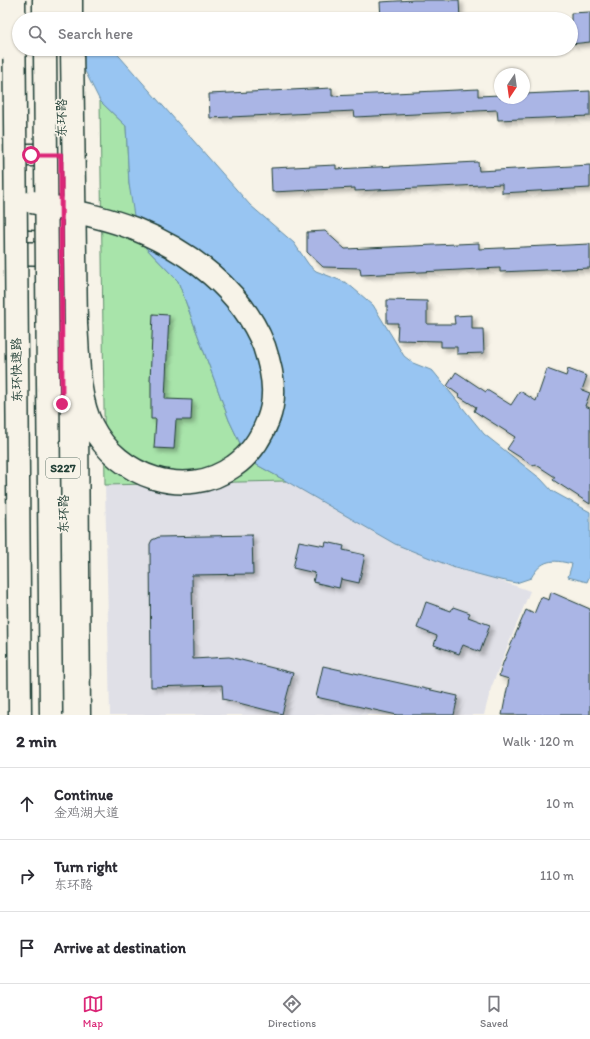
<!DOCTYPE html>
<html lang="en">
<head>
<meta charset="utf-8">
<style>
  :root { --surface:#fff; --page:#f2f2f3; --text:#2b2b33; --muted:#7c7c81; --line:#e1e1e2; --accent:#db2777 }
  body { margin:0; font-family:Itim,"LXGW WenKai TC",sans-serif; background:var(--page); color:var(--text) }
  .compass { position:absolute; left:494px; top:68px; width:36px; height:36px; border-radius:50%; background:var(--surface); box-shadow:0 1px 3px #0004; rotate:193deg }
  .stop { position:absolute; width:12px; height:12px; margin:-9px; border:3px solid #db2777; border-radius:50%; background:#fff }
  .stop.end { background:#db2777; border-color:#fff; box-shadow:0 1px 4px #0008 }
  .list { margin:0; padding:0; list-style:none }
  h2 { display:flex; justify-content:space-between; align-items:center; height:52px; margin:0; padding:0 16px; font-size:17px }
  h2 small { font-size:13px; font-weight:400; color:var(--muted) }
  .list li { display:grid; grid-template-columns:26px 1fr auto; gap:12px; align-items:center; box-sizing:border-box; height:72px; padding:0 16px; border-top:1px solid var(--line) }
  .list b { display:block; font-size:15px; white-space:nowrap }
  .list p { margin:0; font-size:13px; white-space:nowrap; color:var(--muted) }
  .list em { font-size:13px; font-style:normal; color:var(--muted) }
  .icon { flex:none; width:22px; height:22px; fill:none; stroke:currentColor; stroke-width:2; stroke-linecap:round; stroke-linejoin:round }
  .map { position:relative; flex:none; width:590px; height:715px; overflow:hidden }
  .search { position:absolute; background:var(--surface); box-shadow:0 1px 3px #0004; left:12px; right:12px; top:12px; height:44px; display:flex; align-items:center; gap:10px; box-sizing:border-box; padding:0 14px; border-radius:22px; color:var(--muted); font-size:15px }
  .sheet { height:268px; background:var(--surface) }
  nav { display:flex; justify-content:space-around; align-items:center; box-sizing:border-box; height:56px; border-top:1px solid var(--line); background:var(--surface); font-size:11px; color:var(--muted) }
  nav a { display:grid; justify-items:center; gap:2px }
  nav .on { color:var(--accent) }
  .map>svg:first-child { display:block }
  .built { fill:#e0e0e7 }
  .green { fill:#a8e4aa; stroke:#64906f }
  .water { fill:#98c5f2; stroke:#688fa6 }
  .building { fill:#aab5e5; stroke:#1f3d34; filter:url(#shadow) }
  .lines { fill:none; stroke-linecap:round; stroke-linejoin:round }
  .major-casing { stroke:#1f3d34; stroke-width:25 }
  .highway-casing { stroke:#1f3d34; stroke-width:25 }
  .major { stroke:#f7f3e8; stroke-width:22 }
  .highway { stroke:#f7f3e8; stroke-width:22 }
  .major-bridge-casing { stroke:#1f3d34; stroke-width:25; stroke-linecap:butt }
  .highway-bridge-casing { stroke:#1f3d34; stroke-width:25; stroke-linecap:butt }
  .major-bridge { stroke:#f7f3e8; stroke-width:22 }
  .highway-bridge { stroke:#f7f3e8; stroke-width:22 }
  .route { stroke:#db2777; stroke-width:5 }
  .labels { text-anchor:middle; stroke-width:3.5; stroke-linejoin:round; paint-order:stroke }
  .shield { fill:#f7f3e8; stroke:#60746a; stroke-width:1 }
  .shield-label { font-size:12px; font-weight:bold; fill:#1f3d34 }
  .street-label { font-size:13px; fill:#1f3d34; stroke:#f7f3e8 }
</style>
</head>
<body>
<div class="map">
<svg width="590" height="715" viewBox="0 0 590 715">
  <defs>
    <filter id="shadow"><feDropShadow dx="3.5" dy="3.5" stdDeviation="2" flood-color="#0004"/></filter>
  </defs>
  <rect width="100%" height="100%" fill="#f7f3e8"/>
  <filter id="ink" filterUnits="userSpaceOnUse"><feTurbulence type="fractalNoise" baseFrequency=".025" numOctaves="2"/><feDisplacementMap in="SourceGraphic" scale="8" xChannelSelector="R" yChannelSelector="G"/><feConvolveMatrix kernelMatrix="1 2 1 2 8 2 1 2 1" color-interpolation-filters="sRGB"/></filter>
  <g filter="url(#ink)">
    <path class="built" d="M286,481L333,508L455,568L496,579L530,591L491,688L484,715H110L105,485Z"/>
    <path class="green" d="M100,101L126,126L129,184L144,246L178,281L229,420L248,460L286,481L105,485Z"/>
    <path class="water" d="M72,49H113L250,205L294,243L309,265L316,271L347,283L373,305L404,356L413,363L433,371L484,434L541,479L552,491L590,512V575L587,582L568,577L572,564C552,559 542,559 531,578L516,583L496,579L455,568L395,544L286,481L248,460L229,420L178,281L144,246L135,222L129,184L126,126L100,101L74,49Z"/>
    <path class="building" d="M414,0H459L460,19H381L380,2Z
      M590,12V42L571,44V13Z
      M332,88V96L478,89V96L500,95V98H524V94L590,91V116L498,120L497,110L355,117L354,111L210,118L209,94Z
      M478,162L479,171L590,165V188L502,193V184L355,191V188L272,192L271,168L336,165V169Z
      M325,231L345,249L479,243V249L590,244V268L500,272V268L361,275L360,268L323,267L307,252V232Z
      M387,300L427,301V324H455L454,316L472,315V329H483L484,353L457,354V347H441V341L397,340L398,323H387Z
      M153,314L169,315L165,399L192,400L191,420H176L174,449L154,448L156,419H151V381H150Z
      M547,369L566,376L568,369L587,376L582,390L590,393L585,406L590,408V504L553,480L555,477L535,464L534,466L507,449L515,437L474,411L476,407L458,396L459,395L447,386L456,372L486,392L487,390L511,405L520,391L536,401Z
      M252,535L253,574L192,575L193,659L229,657L293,673L282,714L223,699L222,685L151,687L150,544L152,540L159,537Z
      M299,541L325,546L326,542L344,546L343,550L365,555L359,583L341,579L339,588L313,582L315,573L293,568Z
      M551,592L590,609V715H502L509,679L499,676L503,663L526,610L534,614L541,597L549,600Z
      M426,602L451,611L453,607L470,613L468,617L490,625L480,652L463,645L459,654L434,645L437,636L417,628Z
      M323,666L458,696L454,715H397L316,697Z"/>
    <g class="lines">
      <g class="major-casing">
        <path id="major" d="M60,0V19
          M1,48V218L7,715
          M60,49L64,715
          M0,155H61
          M0,217L61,220
          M1,253L61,254"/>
      </g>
      <g class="highway-casing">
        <path id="highway" d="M44,0V19
          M71,0V19
          M0,158L1,155
          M76,325C79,358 77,396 92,426C118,477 186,501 234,466C250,455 261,438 268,420
          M62,358L77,419L79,715"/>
      </g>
      <use href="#major" class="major"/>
      <use href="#highway" class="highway"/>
      <g class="major-bridge-casing">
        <path id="major-bridge" d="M0,0L1,48"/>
      </g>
      <g class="highway-bridge-casing">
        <path id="highway-bridge" d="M14,0L20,715
          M45,49L51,715
          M72,49L76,325
          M32,202C66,210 102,216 135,229C189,251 242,290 264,346C269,361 274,378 273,394C273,403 271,412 268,420"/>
      </g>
      <use href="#major-bridge" class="major-bridge"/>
      <use href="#highway-bridge" class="highway-bridge"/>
    </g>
  </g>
  <g class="lines" filter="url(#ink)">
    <path class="route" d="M31,155H61L62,404"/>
  </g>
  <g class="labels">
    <rect class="shield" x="46" y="458" width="34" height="20" rx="3"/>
    <g class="shield-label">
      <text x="63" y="472">S227</text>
    </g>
    <g class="street-label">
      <text transform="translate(61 118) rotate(-90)" y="5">东环路</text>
      <text transform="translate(16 370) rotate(-91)" y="5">东环快速路</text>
      <text transform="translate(63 514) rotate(-90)" y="5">东环路</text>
    </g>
  </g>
</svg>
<svg class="compass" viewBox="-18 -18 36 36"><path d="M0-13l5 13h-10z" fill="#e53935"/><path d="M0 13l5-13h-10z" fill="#7c7c81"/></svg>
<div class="stop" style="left:31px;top:155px"></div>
<div class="stop end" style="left:62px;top:404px"></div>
<div class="search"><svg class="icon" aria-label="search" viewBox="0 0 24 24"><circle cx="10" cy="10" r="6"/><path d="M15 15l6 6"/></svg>Search here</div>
</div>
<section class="sheet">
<h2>2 min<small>Walk · 120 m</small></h2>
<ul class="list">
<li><svg class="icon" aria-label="ahead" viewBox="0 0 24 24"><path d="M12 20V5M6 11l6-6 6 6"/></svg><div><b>Continue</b><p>金鸡湖大道</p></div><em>10 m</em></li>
<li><svg class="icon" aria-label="right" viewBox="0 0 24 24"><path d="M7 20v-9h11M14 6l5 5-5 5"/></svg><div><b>Turn right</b><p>东环路</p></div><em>110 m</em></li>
<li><svg class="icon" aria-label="arrive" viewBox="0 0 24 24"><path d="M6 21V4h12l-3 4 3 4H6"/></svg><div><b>Arrive at destination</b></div></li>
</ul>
</section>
<nav>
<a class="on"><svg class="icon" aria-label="map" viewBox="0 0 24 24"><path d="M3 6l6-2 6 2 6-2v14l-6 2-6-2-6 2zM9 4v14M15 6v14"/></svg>Map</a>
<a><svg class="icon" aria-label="directions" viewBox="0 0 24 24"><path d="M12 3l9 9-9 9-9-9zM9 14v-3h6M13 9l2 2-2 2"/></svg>Directions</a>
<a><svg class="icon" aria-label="saved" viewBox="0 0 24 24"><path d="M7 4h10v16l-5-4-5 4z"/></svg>Saved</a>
</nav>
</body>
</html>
